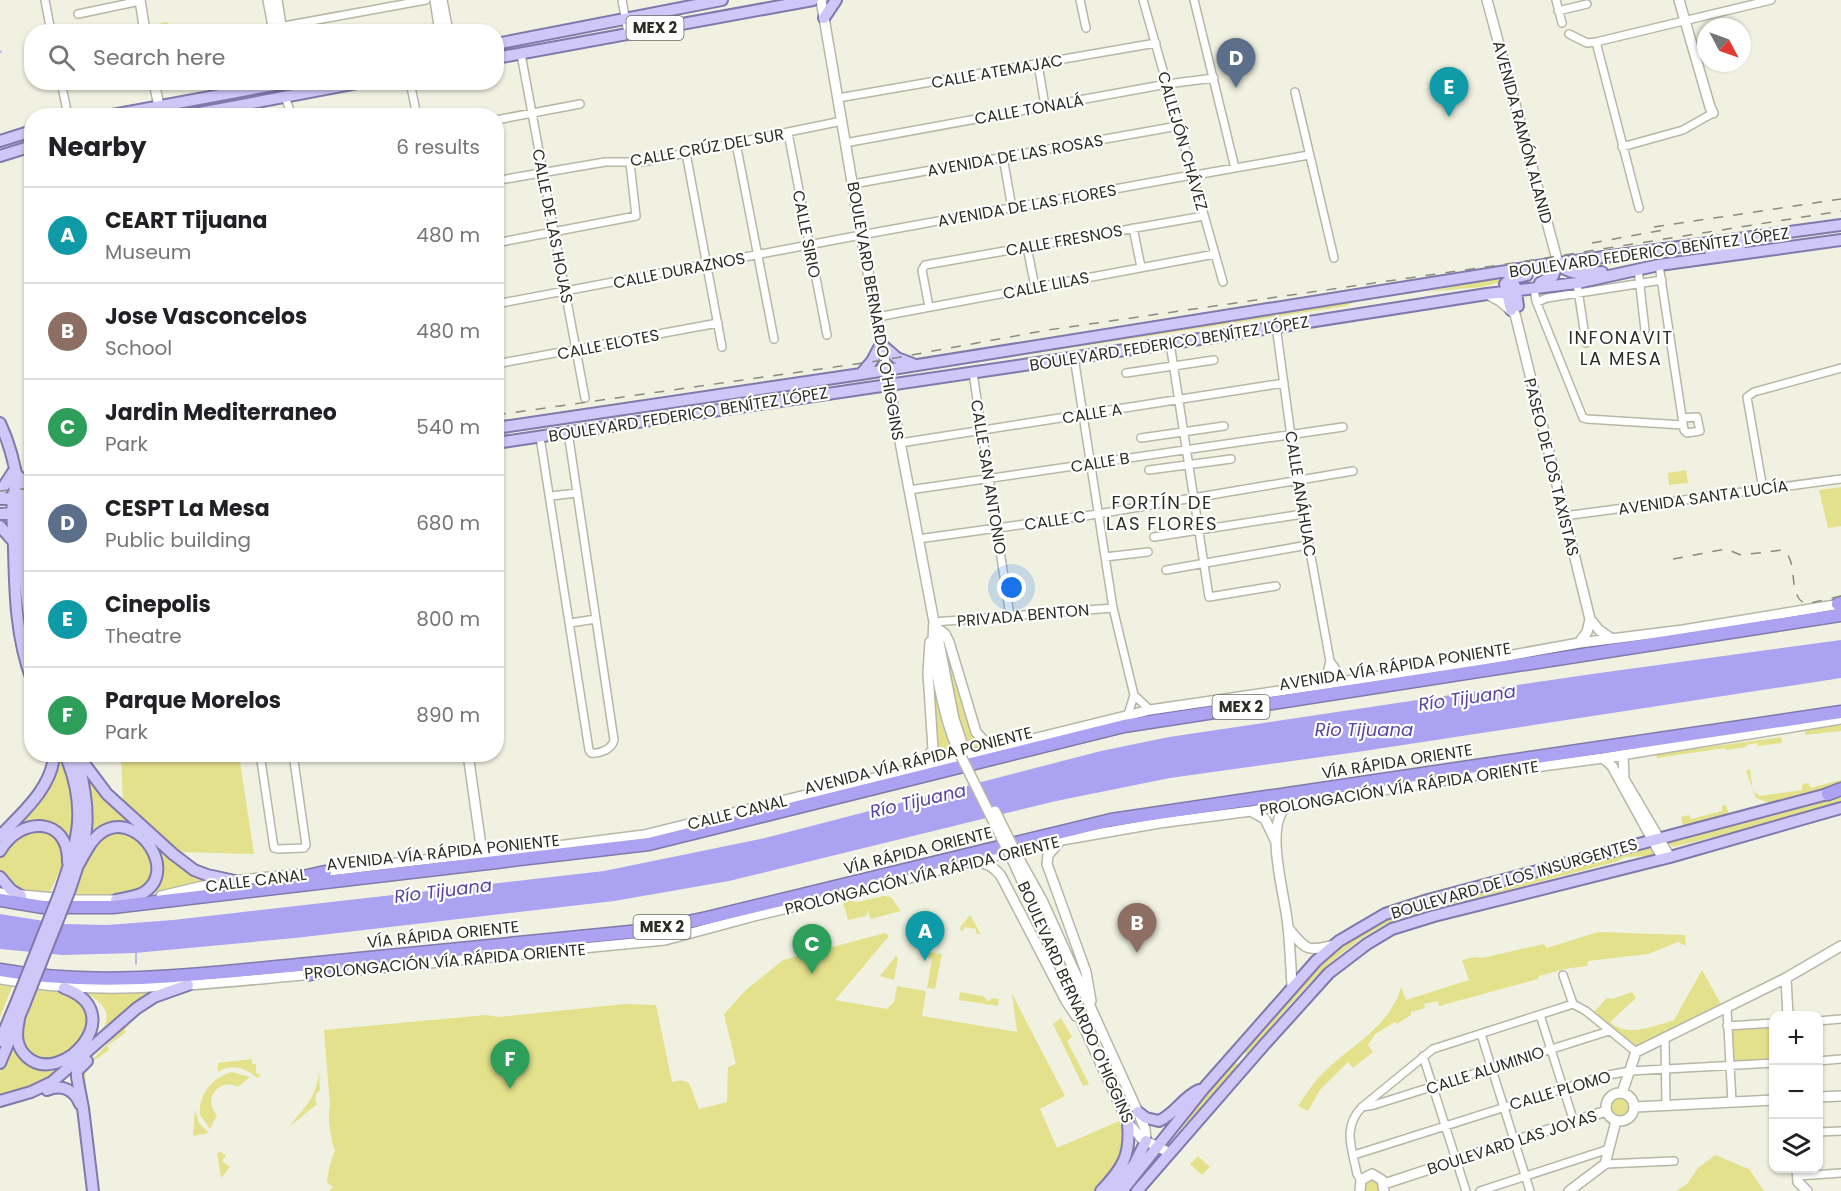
<!DOCTYPE html>
<html lang="en">
<head>
<meta charset="utf-8">
<style>
  :root { --surface:#fff; --page:#f6f6f6; --text:#202124; --muted:#757577; --line:#e0e0e0; --accent:#7257d1 }
  body { margin:0; font-family:Poppins,sans-serif; background:var(--page); color:var(--text) }
  .controls { position:absolute; right:18px; bottom:18px; display:grid; overflow:hidden; border-radius:12px; box-shadow:0 2px 4px #0004 }
  .controls button { width:54px; height:54px; display:grid; place-items:center; padding:0; border:0; border-bottom:2px solid var(--line); background:var(--surface); color:var(--text); font:30px sans-serif }
  .compass { position:absolute; left:1697px; top:18px; width:54px; height:54px; border-radius:50%; background:var(--surface); box-shadow:0 2px 4px #0004; rotate:131deg }
  .you { position:absolute; left:1012px; top:588px; width:21px; height:21px; margin:-15px; border:4px solid #fff; border-radius:50%; background:#1a73e8; box-shadow:0 0 0 9px #1a73e833 }
  .badge { display:grid; place-items:center; width:39px; height:39px; border-radius:50%; background:var(--accent); color:#fff; font-size:20px; font-weight:700 }
  .pin { position:absolute; translate:-50% -50px; filter:drop-shadow(0 2px 3px #0008) }
  .pin::after { content:''; position:absolute; top:32px; width:21px; height:18px; background:inherit; clip-path:polygon(0 0,100% 0,50% 100%) }
  .list { margin:0; padding:0; list-style:none }
  h2 { display:flex; justify-content:space-between; align-items:center; height:78px; margin:0; padding:0 24px; font-size:26px }
  h2 small { font-size:20px; font-weight:400; color:var(--muted) }
  .list li { display:grid; grid-template-columns:39px 1fr auto; gap:18px; align-items:center; box-sizing:border-box; height:96px; padding:0 24px; border-top:2px solid var(--line) }
  .list b { display:block; font-size:22px; white-space:nowrap }
  .list p { margin:0; font-size:20px; white-space:nowrap; color:var(--muted) }
  .list em { font-size:20px; font-style:normal; color:var(--muted) }
  .icon { flex:none; width:33px; height:33px; fill:none; stroke:currentColor; stroke-width:2; stroke-linecap:round; stroke-linejoin:round }
  .map { position:relative; flex:none; width:1841px; height:1191px; overflow:hidden }
  .search { position:absolute; background:var(--surface); box-shadow:0 2px 4px #0004; left:24px; top:24px; width:480px; height:66px; display:flex; align-items:center; gap:15px; box-sizing:border-box; padding:0 21px; border-radius:24px; color:var(--muted); font-size:22px }
  .panel { position:absolute; background:var(--surface); box-shadow:0 2px 4px #0004; left:24px; top:108px; width:480px; height:654px; border-radius:24px }
  .map>svg:first-child { display:block }
  .green { fill:#e3e18b }
  .water { fill:#aca2f2 }
  .lines { fill:none; stroke-linecap:round; stroke-linejoin:round }
  .stream { stroke:#aca2f2; stroke-width:1.5 }
  .street-casing { stroke:#b7b7a8; stroke-width:10 }
  .secondary-casing { stroke:#b7b7a8; stroke-width:12 }
  .primary-casing { stroke:#8079ab; stroke-width:14 }
  .highway-casing { stroke:#8079ab; stroke-width:15 }
  .street { stroke:#fff; stroke-width:7 }
  .secondary { stroke:#fff; stroke-width:9 }
  .primary { stroke:#cec7f7; stroke-width:10 }
  .highway { stroke:#ada2f2; stroke-width:12 }
  .rail { stroke:#8b8b81; stroke-width:1.5; stroke-dasharray:10 10; stroke-linecap:butt }
  .secondary-bridge-casing { stroke:#b7b7a8; stroke-width:12; stroke-linecap:butt }
  .primary-bridge-casing { stroke:#8079ab; stroke-width:14; stroke-linecap:butt }
  .secondary-bridge { stroke:#fff; stroke-width:9 }
  .primary-bridge { stroke:#cec7f7; stroke-width:10 }
  .labels { text-anchor:middle; stroke-width:4.5; stroke-linejoin:round; paint-order:stroke }
  .shield { fill:#fff; stroke:#6c6c68; stroke-width:1.5 }
  .shield-label { font-size:15px; font-weight:bold; fill:#2d2d27 }
  .street-label { font-size:16px; fill:#2d2d27; stroke:#fff }
  .neighbourhood-label { font-size:18px; letter-spacing:1.5px; fill:#2d2d27; stroke:#fff }
  .water-label { font-size:18px; font-style:italic; fill:#5944a1; stroke:#fff }
</style>
</head>
<body>
<div class="map">
<svg width="1841" height="1191" viewBox="0 0 1841 1191">
  <rect width="100%" height="100%" fill="#f1f1e1"/>
  <path class="green" d="M167,22L172,31H150L149,26Z
    M1712,248L1601,266L1570,267L1686,249Z
    M1507,276L1502,282L1481,287L1426,292Z
    M1393,294L1358,300L1346,306L937,368Z
    M1686,470L1688,483L1669,485L1668,473Z
    M1841,487V526L1828,528L1819,490Z
    M946,642L971,733L985,747L970,750C956,726 951,672 946,642Z
    M930,649L942,725L955,754L927,762L930,759Z
    M1841,724V731L1805,735V731L1808,730Z
    M1781,737L1782,743L1758,746V743L1746,745V747L1726,750L1725,748L1657,758L1656,754Z
    M56,755H60C67,774 75,793 75,814C77,842 60,869 49,894L0,887V841L39,797Z
    M121,755H239L254,854L178,852L123,803Z
    M1750,769L1753,793H1757L1759,796L1802,790V784L1809,783L1810,788L1841,780V785L1769,803L1756,798L1746,771Z
    M87,775L211,881L149,893L73,896L87,858L90,836Z
    M1841,796V804L1674,847L1668,843L1667,841Z
    M1726,805L1729,815L1683,826L1681,817L1689,815L1691,819L1722,811V806Z
    M1647,847L1653,851L1652,856L1625,857L1615,862L1446,906L1443,905L1447,901L1501,885Z
    M884,896L891,897L901,911L870,919L868,910L866,916L848,920L842,899L857,902Z
    M1420,906L1423,908L1422,912C1413,915 1404,916 1395,920C1333,947 1291,1004 1248,1054L1243,1052L1314,966L1338,945L1386,917Z
    M969,916H971L981,935L976,933V929L964,927L963,931L960,930L961,926Z
    M1598,932L1685,935L1686,946L1678,942L1648,954L1588,961L1587,966L1564,969L1539,976L1538,979L1439,1006L1438,1001L1424,1004L1425,1008L1411,1012V1015L1397,1024L1395,1022L1375,1034L1368,1045L1373,1052L1353,1068L1348,1062L1320,1090L1308,1111L1298,1106C1307,1093 1315,1080 1327,1069C1355,1043 1390,1026 1401,987L1406,1000L1469,980L1462,960L1475,957L1482,958L1544,944L1547,948Z
    M885,933L889,936L835,1000L887,1009L894,1002L897,986L926,991L922,1016L1017,1032L1012,994L1065,1096L1040,1109L1057,1148L1119,1121C1120,1125 1124,1130 1125,1135C1128,1155 1107,1178 1095,1191H329L333,1187L327,1182L329,1168L335,1150C331,1144 327,1113 330,1106L324,1030L486,1015L499,1017L625,1004L656,1005L672,1082L681,1080L689,1083L699,1109L727,1102L728,1067L736,1064L724,1014L746,990L783,960Z
    M922,951L942,954L935,989L927,988L932,959L921,956Z
    M896,956L898,958L894,980L880,976Z
    M1702,970L1721,1004L1634,1047L1594,1012L1607,998L1612,999L1632,992L1636,998L1610,1022C1627,1038 1654,1026 1674,1020Z
    M0,985L12,987L0,1017Z
    M38,990L61,992L76,996L90,1013L82,1044L54,1064L25,1053L19,1031Z
    M84,992L154,993L42,1084L0,1096V1072L13,1042C15,1058 34,1062 47,1068C74,1052 142,1022 84,992Z
    M960,992L983,996L988,1001L993,998L999,999L998,1006L959,1000Z
    M138,1013V1017H135L125,1029V1033L107,1046L109,1050L89,1064V1067L85,1068L87,1104L81,1071Z
    M1061,1018L1072,1037L1067,1041L1089,1084L1083,1086L1053,1024Z
    M1773,1027V1060L1732,1062L1729,1029Z
    M252,1059V1064H256V1073L261,1075L257,1078C246,1068 232,1063 218,1072V1063Z
    M1233,1060L1238,1065L1191,1119L1171,1138Z
    M232,1072L250,1077L238,1087C219,1077 202,1099 217,1115L210,1129L200,1115C198,1094 213,1077 232,1072Z
    M319,1072L320,1090L316,1094L315,1100L317,1104L289,1127C305,1106 316,1099 319,1072Z
    M1610 1107a10 10 0 1 1 20 0a10 10 0 1 1-20 0Z
    M195,1110L199,1123L209,1133L193,1136Z
    M221,1152L226,1155L222,1161L230,1167L221,1178L217,1153Z
    M1715,1155L1749,1169L1764,1191H1676L1687,1184L1698,1168Z
    M1198,1156L1210,1167L1202,1175L1190,1164Z
    M1377,1179L1381,1191H1362L1365,1180Z"/>
  <path class="water" d="M1841,640V678L1357,752L1170,778L1056,801L729,881L614,901L295,938L135,953L63,955L0,949V914L63,924L107,925L173,920L604,871L765,838L1101,751L1169,737L1585,675Z"/>
  <g class="lines">
    <path class="stream" d="M0,51L1,52
      M136,953V964"/>
    <g class="street-casing">
      <path id="street" d="M45,0L51,32
        M622,0L628,33
        M1080,0L1086,28
        M1143,0L1223,282
        M1194,0L1235,168
        M1556,0L1562,23
        M1558,11L1587,4
        M78,14L140,1
        M251,32L426,0
        M1569,34L1587,43L1596,42L1771,0
        M1596,42L1639,208
        M521,54L585,398
        M1038,64L1045,106
        M61,82L68,116
        M410,82L417,116
        M1295,92L1334,258
        M285,97L292,116
        M838,98L1156,43
        M245,104L247,116
        M496,120L580,104
        M788,133L827,335
        M736,143L774,339
        M845,143L1167,84L1214,78
        M1622,147L1683,130L1713,113
        M686,153L722,347
        M1003,157L1012,208
        M1201,174L1309,155
        M500,180L605,162H642L842,121
        M853,184L1178,126
        M1133,228L1141,267
        M496,243L636,216L630,163
        M1027,247L1035,287
        M1659,265L1684,430L1687,433L1700,431L1697,417L1682,418
        M1638,269L1645,330
        M1577,283L1586,343
        M1534,288L1536,301L1583,418L1587,419L1683,425
        M1537,302L1547,298L1662,280
        M496,304L861,235L1192,175
        M929,307L922,270L925,265L1204,216
        M877,317L1215,254
        M1276,326L1297,480L1330,661L1324,685
        M1170,343L1209,597L1276,586
        M1074,357L1113,608L1134,695L1150,710
        M496,364L718,323
        M973,373L1010,616
        M1126,373L1214,360
        M540,437L589,750L591,753C600,754 612,749 614,740L568,432
        M1141,438L1224,426
        M900,443L1284,383
        M1149,470L1231,459
        M1763,489L1747,397L1754,392L1841,368
        M909,490L1343,427
        M551,496L577,493
        M1564,516L1841,479
        M1154,537L1303,514
        M918,539L1098,514L1353,471
        M1105,557L1148,552
        M1166,570L1308,545
        M934,622L1113,608
        M570,623L596,619
        M1330,661L1345,682
        M1128,715L1134,695
        M260,754L274,848L278,849L304,848L306,845L293,754
        M1563,975L1573,1004
        M1727,1009L1732,1102
        M1540,1015L1574,1122
        M1818,1021L1841,1019
        M1727,1026L1774,1023
        M1481,1034L1530,1191
        M1665,1039L1666,1105
        M1423,1056L1466,1191
        M1818,1061L1841,1059
        M1362,1107L1374,1105L1609,1031
        M1818,1132L1841,1131
        M1354,1155L1603,1076L1630,1071L1774,1063
        M1605,1164L1674,1161
        M1798,1176L1841,1173
        M1361,1180L1357,1174C1352,1148 1342,1128 1362,1107L1433,1049L1573,1004L1586,1011L1636,1052
        M1480,1191L1609,1149"/>
    </g>
    <g class="secondary-casing">
      <path id="secondary" d="M140,0L145,32
        M268,0L274,32
        M277,0L282,32
        M435,0L440,32
        M442,0L448,32
        M821,0L861,235L934,622C930,655 944,718 957,748
        M1487,0L1558,263
        M1679,0L1710,107L1713,113
        M154,82L161,116
        M1487,294L1500,301L1515,314L1590,619L1599,630L1612,639
        M936,627L954,719L963,746
        M938,629L945,634L949,642L976,732L984,741L997,748
        M1579,643L1587,632L1590,619
        M468,754L482,853
        M1623,754L1624,779L1670,857
        M1603,758L1612,766L1663,859
        M920,768L933,749L928,673L930,642
        M1288,805C1262,824 1286,898 1288,927C1290,946 1291,967 1292,987
        M1251,811L1265,819L1275,840
        M1060,841L1048,855L1047,864L1086,972L1091,1001
        M1018,857L1043,902L1138,1112L1145,1129L1146,1141
        M1013,861L1073,995L1083,1025L1128,1123L1142,1139L1170,1153
        M975,862C986,862 994,867 1001,876L1066,1001L1076,1016
        M321,872L449,857L518,851L644,835L1150,710L1463,664L1579,643L1683,630L1841,604
        M0,893L77,900H121
        M161,896L220,882L301,874
        M1288,928C1305,948 1306,953 1333,945
        M337,972L665,940L758,915L880,886L969,862L1062,840L1159,823L1251,811L1490,773L1603,758L1841,719
        M1786,978L1788,1016
        M0,979C104,998 210,983 314,974
        M1606 1107a14 14 0 1 1 28 0a14 14 0 1 1-28 0Z
        M1622,1093L1636,1052L1786,978L1841,946
        M1818,1097L1841,1096
        M1635,1107L1774,1100
        M1797,1168L1798,1182L1807,1191
        M1384,1184L1606,1111
        M1360,1191L1361,1180L1372,1174L1382,1180L1384,1191
        M1569,1191L1605,1164L1616,1121"/>
    </g>
    <g class="primary-casing">
      <path id="primary" d="M824,18L836,0
        M496,44L722,0
        M496,58L813,0
        M107,116L290,82
        M184,116L362,82
        M0,141L32,131
        M0,156L32,146
        M1710,251L1739,246L1743,242V239
        M1558,263C1569,277 1587,273 1602,272
        M1540,283L1553,276L1558,263
        M1515,286L1518,306
        M1511,310L1505,284L1510,279L1527,275
        M861,374L872,361L881,344L897,358L913,364
        M0,423C23,472 22,526 25,579C26,598 29,617 32,635
        M496,428L861,374L1544,265L1841,225
        M496,443L1213,337L1487,294L1577,283L1659,265L1841,240
        M16,474L32,488
        M16,480C10,502 13,525 14,548C15,593 16,638 32,680
        M0,492L13,472
        M0,499L32,496
        M0,514L32,511
        M0,526L13,541
        M77,754L107,794L173,854L194,870L207,875L235,881
        M0,836C21,814 53,787 54,754
        M0,851C21,815 69,817 68,862
        M79,864C86,851 93,835 108,829C142,816 178,873 143,893C135,897 124,898 116,900
        M0,877L11,890L21,896
        M60,892C78,839 88,809 65,754
        M69,892C88,837 93,818 78,761
        M19,1019C16,1033 15,1046 27,1057C61,1088 132,1012 64,988
        M0,1041L16,1003
        M87,1061L77,1071V1077L83,1108L93,1191
        M0,1063L25,1003
        M47,1090C61,1084 74,1089 80,1104
        M0,1101L31,1092L52,1082L137,1008L154,997L188,985
        M1138,1112L1146,1118L1159,1121C1175,1114 1183,1097 1199,1090
        M1101,1191C1123,1168 1131,1155 1128,1123
        M1110,1191L1134,1165L1146,1141
        M1122,1191L1205,1087L1316,961L1339,941L1385,914L1428,900L1835,792
        M1137,1191L1264,1045L1329,973L1367,944L1392,929L1434,916L1670,857L1841,808"/>
    </g>
    <g class="highway-casing">
      <path id="highway" d="M1838,604L1841,603
        M1828,794L1841,789
        M294,879L325,872
        M0,900L43,907H113L649,844L1124,726L1841,615
        M0,970C98,988 200,974 298,965C416,954 533,942 650,930L707,918L1111,820L1841,712
        M309,974L343,968"/>
    </g>
    <use href="#street" class="street"/>
    <use href="#secondary" class="secondary"/>
    <use href="#primary" class="primary"/>
    <use href="#highway" class="highway"/>
    <path class="rail" d="M1654,227L1841,199
      M1592,243L1663,230
      M496,415L884,360L1048,330L1520,262L1841,211
      M0,491L32,488
      M1673,559L1726,549L1741,555L1783,550C1800,562 1786,596 1806,604L1841,596"/>
    <g class="secondary-bridge-casing">
      <path id="secondary-bridge" d="M957,748L1013,861
        M995,811L1018,857"/>
    </g>
    <g class="primary-bridge-casing">
      <path id="primary-bridge" d="M16,1003L60,892
        M25,1003L69,892"/>
    </g>
    <use href="#secondary-bridge" class="secondary-bridge"/>
    <use href="#primary-bridge" class="primary-bridge"/>
  </g>
  <g class="labels">
    <g class="shield">
      <rect x="626.5" y="16" width="57" height="24" rx="4.5"/>
      <rect x="1212.5" y="695" width="57" height="24" rx="4.5"/>
      <rect x="633.5" y="915" width="57" height="24" rx="4.5"/>
    </g>
    <g class="shield-label">
      <text x="655" y="33">MEX 2</text>
      <text x="1241" y="712">MEX 2</text>
      <text x="662" y="932">MEX 2</text>
    </g>
    <g class="street-label">
      <text transform="translate(997 71) rotate(-10)" y="6">CALLE ATEMAJAC</text>
      <text transform="translate(1029 109) rotate(-10)" y="6">CALLE TONALÁ</text>
      <text transform="translate(1523 132) rotate(75)" y="6">AVENIDA RAMÓN ALANID</text>
      <text transform="translate(1183 141) rotate(74)" y="6">CALLEJÓN CHÁVEZ</text>
      <text transform="translate(707 147) rotate(-10)" y="6">CALLE CRÚZ DEL SUR</text>
      <text transform="translate(1015 155) rotate(-10)" y="6">AVENIDA DE LAS ROSAS</text>
      <text transform="translate(1027 205) rotate(-10)" y="6">AVENIDA DE LAS FLORES</text>
      <text transform="translate(553 226) rotate(79)" y="6">CALLE DE LAS HOJAS</text>
      <text transform="translate(807 234) rotate(79)" y="6">CALLE SIRIO</text>
      <text transform="translate(1064 240) rotate(-10)" y="6">CALLE FRESNOS</text>
      <text transform="translate(1649 252) rotate(-8)" y="6">BOULEVARD FEDERICO BENÍTEZ LÓPEZ</text>
      <text transform="translate(679 270) rotate(-11)" y="6">CALLE DURAZNOS</text>
      <text transform="translate(1046 285) rotate(-11)" y="6">CALLE LILAS</text>
      <text transform="translate(876 311) rotate(80)" y="6">BOULEVARD BERNARDO O'HIGGINS</text>
      <text transform="translate(1169 343) rotate(-9)" y="6">BOULEVARD FEDERICO BENÍTEZ LÓPEZ</text>
      <text transform="translate(608 344) rotate(-11)" y="6">CALLE ELOTES</text>
      <text transform="translate(1092 413) rotate(-9)" y="6">CALLE A</text>
      <text transform="translate(688 414) rotate(-9)" y="6">BOULEVARD FEDERICO BENÍTEZ LÓPEZ</text>
      <text transform="translate(1100 462) rotate(-9)" y="6">CALLE B</text>
      <text transform="translate(1552 467) rotate(76)" y="6">PASEO DE LOS TAXISTAS</text>
      <text transform="translate(989 477) rotate(81)" y="6">CALLE SAN ANTONIO</text>
      <text transform="translate(1301 494) rotate(81)" y="6">CALLE ANÁHUAC</text>
      <text transform="translate(1703 497) rotate(-8)" y="6">AVENIDA SANTA LUCÍA</text>
      <text transform="translate(1055 520) rotate(-8)" y="6">CALLE C</text>
      <text transform="translate(1023 615) rotate(-5)" y="6">PRIVADA BENTON</text>
      <text transform="translate(1395 666) rotate(-9)" y="6">AVENIDA VÍA RÁPIDA PONIENTE</text>
      <text transform="translate(918 760) rotate(-14)" y="6">AVENIDA VÍA RÁPIDA PONIENTE</text>
      <text transform="translate(1397 761) rotate(-9)" y="6">VÍA RÁPIDA ORIENTE</text>
      <text transform="translate(1399 788) rotate(-9)" y="6">PROLONGACIÓN VÍA RÁPIDA ORIENTE</text>
      <text transform="translate(737 812) rotate(-14)" y="6">CALLE CANAL</text>
      <text transform="translate(918 850) rotate(-14)" y="6">VÍA RÁPIDA ORIENTE</text>
      <text transform="translate(443 852) rotate(-6)" y="6">AVENIDA VÍA RÁPIDA PONIENTE</text>
      <text transform="translate(922 875) rotate(-14)" y="6">PROLONGACIÓN VÍA RÁPIDA ORIENTE</text>
      <text transform="translate(1514 878) rotate(-16)" y="6">BOULEVARD DE LOS INSURGENTES</text>
      <text transform="translate(256 880) rotate(-7)" y="6">CALLE CANAL</text>
      <text transform="translate(443 934) rotate(-6)" y="6">VÍA RÁPIDA ORIENTE</text>
      <text transform="translate(445 961) rotate(-5)" y="6">PROLONGACIÓN VÍA RÁPIDA ORIENTE</text>
      <text transform="translate(1076 1002) rotate(66)" y="6">BOULEVARD BERNARDO O'HIGGINS</text>
      <text transform="translate(1485 1070) rotate(-18)" y="6">CALLE ALUMINIO</text>
      <text transform="translate(1560 1090) rotate(-16)" y="6">CALLE PLOMO</text>
      <text transform="translate(1512 1142) rotate(-18)" y="6">BOULEVARD LAS JOYAS</text>
    </g>
    <g class="neighbourhood-label">
      <text x="1621" y="344">INFONAVIT<tspan x="1621" dy="21">LA MESA</tspan></text>
      <text x="1162" y="509">FORTÍN DE<tspan x="1162" dy="21">LAS FLORES</tspan></text>
    </g>
    <g class="water-label">
      <text transform="translate(1467 698) rotate(-8)" y="6">Río Tijuana</text>
      <text x="1364" y="736">Rio Tijuana</text>
      <text transform="translate(918 801) rotate(-13)" y="6">Río Tijuana</text>
      <text transform="translate(443 891) rotate(-7)" y="6">Río Tijuana</text>
    </g>
  </g>
</svg>
<div class="controls">
<button>+</button>
<button>−</button>
<button><svg class="icon" aria-label="layers" viewBox="0 0 24 24"><path d="M12 4l9 5-9 5-9-5zM3 14l9 5 9-5"/></svg></button>
</div>
<svg class="compass" viewBox="-18 -18 36 36"><path d="M0-13l5 13h-10z" fill="#e53935"/><path d="M0 13l5-13h-10z" fill="#757577"/></svg>
<div class="you"></div>
<div class="pin badge" style="left:925px;top:961px;background:#0f9aa8">A</div>
<div class="pin badge" style="left:1137px;top:953px;background:#8d6e63">B</div>
<div class="pin badge" style="left:812px;top:974px;background:#2e9e5b">C</div>
<div class="pin badge" style="left:1236px;top:88px;background:#5c6f8a">D</div>
<div class="pin badge" style="left:1449px;top:117px;background:#0f9aa8">E</div>
<div class="pin badge" style="left:510px;top:1089px;background:#2e9e5b">F</div>
<div class="search"><svg class="icon" aria-label="search" viewBox="0 0 24 24"><circle cx="10" cy="10" r="6"/><path d="M15 15l6 6"/></svg>Search here</div>
<section class="panel">
<h2>Nearby<small>6 results</small></h2>
<ul class="list">
<li><span class="badge" style="background:#0f9aa8">A</span><div><b>CEART Tijuana</b><p>Museum</p></div><em>480 m</em></li>
<li><span class="badge" style="background:#8d6e63">B</span><div><b>Jose Vasconcelos</b><p>School</p></div><em>480 m</em></li>
<li><span class="badge" style="background:#2e9e5b">C</span><div><b>Jardin Mediterraneo</b><p>Park</p></div><em>540 m</em></li>
<li><span class="badge" style="background:#5c6f8a">D</span><div><b>CESPT La Mesa</b><p>Public building</p></div><em>680 m</em></li>
<li><span class="badge" style="background:#0f9aa8">E</span><div><b>Cinepolis</b><p>Theatre</p></div><em>800 m</em></li>
<li><span class="badge" style="background:#2e9e5b">F</span><div><b>Parque Morelos</b><p>Park</p></div><em>890 m</em></li>
</ul>
</section>
</div>
</body>
</html>
